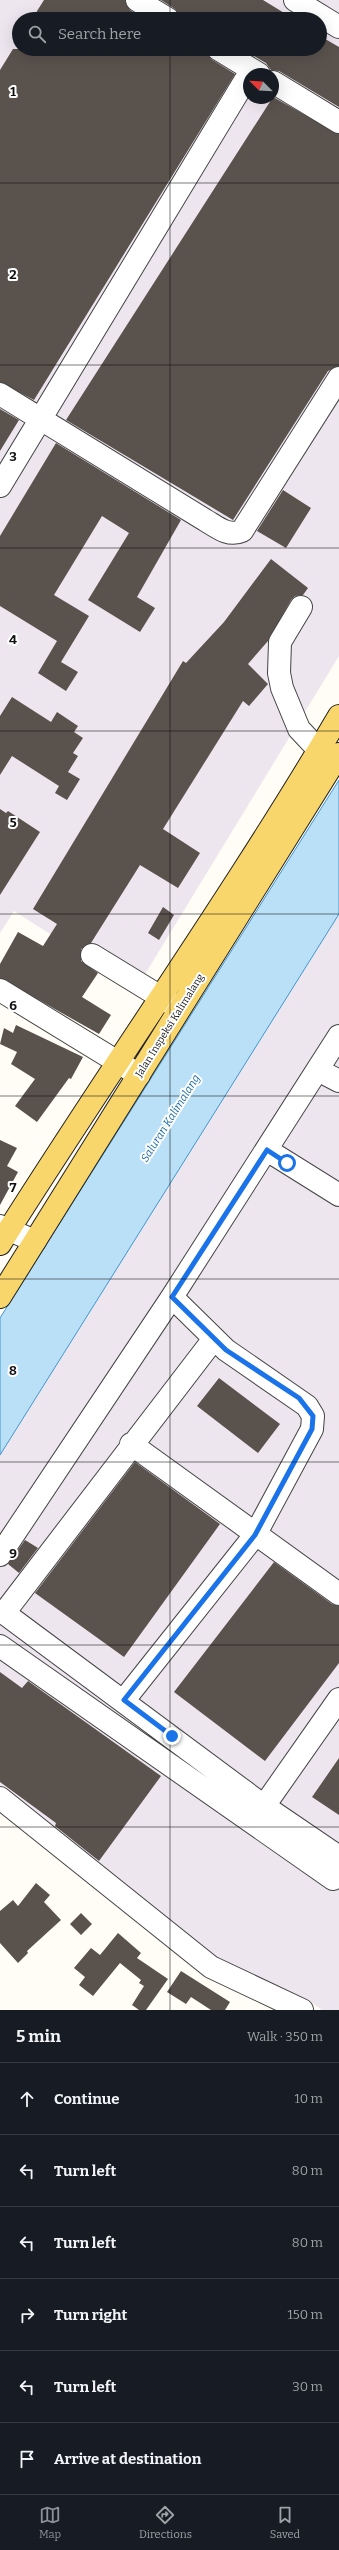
<!DOCTYPE html>
<html lang="en">
<head>
<meta charset="utf-8">
<style>
  :root { --surface:#171b24; --page:#242831; --text:#f1f3f6; --muted:#9ea1a6; --line:#363941; --accent:#8c9099 }
  body { margin:0; font-family:Bitter,serif; background:var(--page); color:var(--text) }
  .compass { position:absolute; left:243px; top:68px; width:36px; height:36px; border-radius:50%; background:var(--surface); box-shadow:0 4px 16px #0002; rotate:294deg }
  .stop { position:absolute; width:12px; height:12px; margin:-9px; border:3px solid #1a73e8; border-radius:50%; background:#fff }
  .stop.end { background:#1a73e8; border-color:#fff; box-shadow:0 1px 4px #0008 }
  .list { margin:0; padding:0; list-style:none }
  h2 { display:flex; justify-content:space-between; align-items:center; height:52px; margin:0; padding:0 16px; font-size:17px }
  h2 small { font-size:13px; font-weight:400; color:var(--muted) }
  .list li { display:grid; grid-template-columns:26px 1fr auto; gap:12px; align-items:center; box-sizing:border-box; height:72px; padding:0 16px; border-top:1px solid var(--line) }
  .list b { display:block; font-size:15px; white-space:nowrap }
  .list em { font-size:13px; font-style:normal; color:var(--muted) }
  .icon { flex:none; width:22px; height:22px; fill:none; stroke:currentColor; stroke-width:2; stroke-linecap:round; stroke-linejoin:round }
  .map { position:relative; flex:none; width:339px; height:2010px; overflow:hidden }
  .search { position:absolute; background:var(--surface); box-shadow:0 4px 16px #0002; left:12px; right:12px; top:12px; height:44px; display:flex; align-items:center; gap:10px; box-sizing:border-box; padding:0 14px; border-radius:22px; color:var(--muted); font-size:15px }
  .sheet { height:484px; background:var(--surface) }
  nav { display:flex; justify-content:space-around; align-items:center; box-sizing:border-box; height:56px; border-top:1px solid var(--line); background:var(--surface); font-size:11px; color:var(--muted) }
  nav a { display:grid; justify-items:center; gap:2px }
  nav .on { color:var(--accent) }
  .map>svg:first-child { display:block }
  .industrial { fill:#eee6ef; fill-rule:evenodd }
  .water { fill:#b9e0f7; stroke:#3f96cf }
  .building { fill:#5a524d }
  .lines { fill:none; stroke-linecap:round; stroke-linejoin:round }
  .minor-casing { stroke:#444; stroke-width:24 }
  .major-casing { stroke:#222; stroke-width:24 }
  .minor { stroke:#fff; stroke-width:22 }
  .major { stroke:#f9d66b; stroke-width:22 }
  .route { stroke:#1a73e8; stroke-width:5 }
  .grid { fill:none; stroke:#111; stroke-width:1; stroke-opacity:0.55 }
  .labels { text-anchor:middle; stroke-width:4; stroke-linejoin:round; paint-order:stroke }
  .street-label { font-size:10px; fill:#111; stroke:#fff }
  .water-label { font-size:11px; font-style:italic; fill:#1768a6; stroke:#fff }
  .grid-label { font-size:13px; text-anchor:middle; font-weight:bold; fill:#111; stroke:#fff; stroke-width:4; stroke-linejoin:round; paint-order:stroke }
</style>
</head>
<body>
<div class="map">
<svg width="339" height="2010" viewBox="0 0 339 2010">
  <rect width="100%" height="100%" fill="#fffdf5"/>
  <path class="industrial" d="M0,0H339V656L136,989L14,911L0,933ZM19,19H320V49H19ZM249,74H273V98H249Z
    M339,914V2010H322L311,2002L212,1960L95,1888L0,1805V1455Z"/>
  <path class="water" d="M339,780V914L0,1455V1318Z"/>
  <path class="building" d="M44,0H125L130,10L144,19H32Z
    M161,0H263L294,19H180L175,9Z
    M320,36L339,47V107L279,71L271,70L266,63L242,49H320Z
    M13,49H206L211,59L235,74L34,400L0,382V70Z
    M273,97L339,134V366L328,371L233,520L66,420Z
    M0,409L19,420L0,451Z
    M56,443L181,520L137,597L155,608L140,632L88,600L129,533L102,516L54,595L89,616L61,662L78,672L66,691L38,673L57,641L0,606V536Z
    M283,490L311,508L286,548L257,531Z
    M271,559L308,588L303,595L295,596L291,600L268,641L248,664L268,684L249,706L243,701L163,829L200,853L178,888L140,865L91,943L81,949V961L98,973L82,997L111,1015L99,1034L0,978V964L18,932L43,946L57,924L33,909L183,661L186,663L224,622Z
    M12,697L51,722L57,712L78,726L74,732L83,738L73,753L78,756L68,772L80,779L67,800L55,793L59,786L12,756L0,775V716Z
    M0,809L6,813L8,811L40,832L0,895Z
    M163,907L174,915L159,940L148,933Z
    M16,1025L83,1057L71,1079L69,1078L37,1122L15,1106L35,1079L11,1064L17,1052L0,1044L4,1028L13,1033Z
    M0,1140L17,1148L7,1166L18,1172L0,1205Z
    M219,1378L280,1424L258,1453L197,1406Z
    M135,1462L220,1524L124,1657L35,1593Z
    M25,1540L38,1548L19,1573L8,1564Z
    M274,1562L332,1604L339,1606V1663L265,1761L174,1692Z
    M0,1672L22,1688L28,1681L161,1776L99,1861L55,1826L56,1823L0,1782Z
    M339,1758V1815L312,1797Z
    M36,1883L50,1895L44,1902L61,1920L27,1951L28,1953L18,1963L0,1943V1911L13,1900L18,1906Z
    M81,1913L92,1924L81,1935L70,1924Z
    M118,1933L141,1953L137,1958L168,1979L146,2010H139L132,2005L144,1986L139,1983L141,1980L120,1963L93,1996L79,1985L85,1977L74,1968L91,1948L100,1955Z
    M181,1971L230,2002L225,2010H211L191,1997L186,2004L167,1992Z"/>
  <g class="lines">
    <g class="minor-casing">
      <path id="minor" d="M137,0L168,19
        M295,0L339,27
        M218,49L259,74
        M273,82L339,122
        M0,394L205,520C217,527 228,537 242,531L339,378
        M0,486L249,74
        M301,607L280,642L279,673L282,688L299,729L331,763
        M92,955L177,1007
        M0,990L139,1075
        M318,1070L339,1081
        M267,1150L339,1195
        M0,1226L35,1241
        M213,1340L4,1613L264,1806L339,1857
        M131,1444L339,1594
        M0,1555L172,1297L339,1036
        M0,1646L333,1879L339,1870
        M124,1700L255,1535L312,1429L313,1416L307,1406L226,1350L172,1297
        M0,1798L211,1967L302,2010
        M264,1806L339,1699"/>
    </g>
    <g class="major-casing">
      <path id="major" d="M0,1244C111,1067 233,896 339,716
        M0,1297L339,754"/>
    </g>
    <use href="#minor" class="minor"/>
    <use href="#major" class="major"/>
  </g>
  <g class="lines">
    <path class="route" d="M172,1736L124,1700L255,1535L312,1429L313,1416L299,1398L226,1350L172,1297L267,1150L287,1163"/>
  </g>
  <path class="grid" d="M170,0V19M170,49V2010M0,183H339M0,365H339M0,548H339M0,731H339M0,914H339M0,1096H339M0,1279H339M0,1462H339M0,1645H339M0,1827H339"/>
  <g class="labels">
    <g class="street-label">
      <text transform="translate(169 1025) rotate(-58)" y="4">Jalan Inspeksi Kalimalang</text>
    </g>
    <g class="water-label">
      <text transform="translate(170 1118) rotate(-58)" y="4">Saluran Kalimalang</text>
    </g>
  </g>
  <g class="grid-label">
    <text x="13" y="96">1</text>
    <text x="13" y="279">2</text>
    <text x="13" y="461">3</text>
    <text x="13" y="644">4</text>
    <text x="13" y="827">5</text>
    <text x="13" y="1010">6</text>
    <text x="13" y="1192">7</text>
    <text x="13" y="1375">8</text>
    <text x="13" y="1558">9</text>
  </g>
</svg>
<svg class="compass" viewBox="-18 -18 36 36"><path d="M0-13l5 13h-10z" fill="#e53935"/><path d="M0 13l5-13h-10z" fill="#9ea1a6"/></svg>
<div class="stop" style="left:287px;top:1163px"></div>
<div class="stop end" style="left:172px;top:1736px"></div>
<div class="search"><svg class="icon" aria-label="search" viewBox="0 0 24 24"><circle cx="10" cy="10" r="6"/><path d="M15 15l6 6"/></svg>Search here</div>
</div>
<section class="sheet">
<h2>5 min<small>Walk · 350 m</small></h2>
<ul class="list">
<li><svg class="icon" aria-label="ahead" viewBox="0 0 24 24"><path d="M12 20V5M6 11l6-6 6 6"/></svg><div><b>Continue</b></div><em>10 m</em></li>
<li><svg class="icon" aria-label="left" viewBox="0 0 24 24"><path d="M17 20v-9H6M10 6l-5 5 5 5"/></svg><div><b>Turn left</b></div><em>80 m</em></li>
<li><svg class="icon" aria-label="left" viewBox="0 0 24 24"><path d="M17 20v-9H6M10 6l-5 5 5 5"/></svg><div><b>Turn left</b></div><em>80 m</em></li>
<li><svg class="icon" aria-label="right" viewBox="0 0 24 24"><path d="M7 20v-9h11M14 6l5 5-5 5"/></svg><div><b>Turn right</b></div><em>150 m</em></li>
<li><svg class="icon" aria-label="left" viewBox="0 0 24 24"><path d="M17 20v-9H6M10 6l-5 5 5 5"/></svg><div><b>Turn left</b></div><em>30 m</em></li>
<li><svg class="icon" aria-label="arrive" viewBox="0 0 24 24"><path d="M6 21V4h12l-3 4 3 4H6"/></svg><div><b>Arrive at destination</b></div></li>
</ul>
</section>
<nav>
<a class="on"><svg class="icon" aria-label="map" viewBox="0 0 24 24"><path d="M3 6l6-2 6 2 6-2v14l-6 2-6-2-6 2zM9 4v14M15 6v14"/></svg>Map</a>
<a><svg class="icon" aria-label="directions" viewBox="0 0 24 24"><path d="M12 3l9 9-9 9-9-9zM9 14v-3h6M13 9l2 2-2 2"/></svg>Directions</a>
<a><svg class="icon" aria-label="saved" viewBox="0 0 24 24"><path d="M7 4h10v16l-5-4-5 4z"/></svg>Saved</a>
</nav>
</body>
</html>
